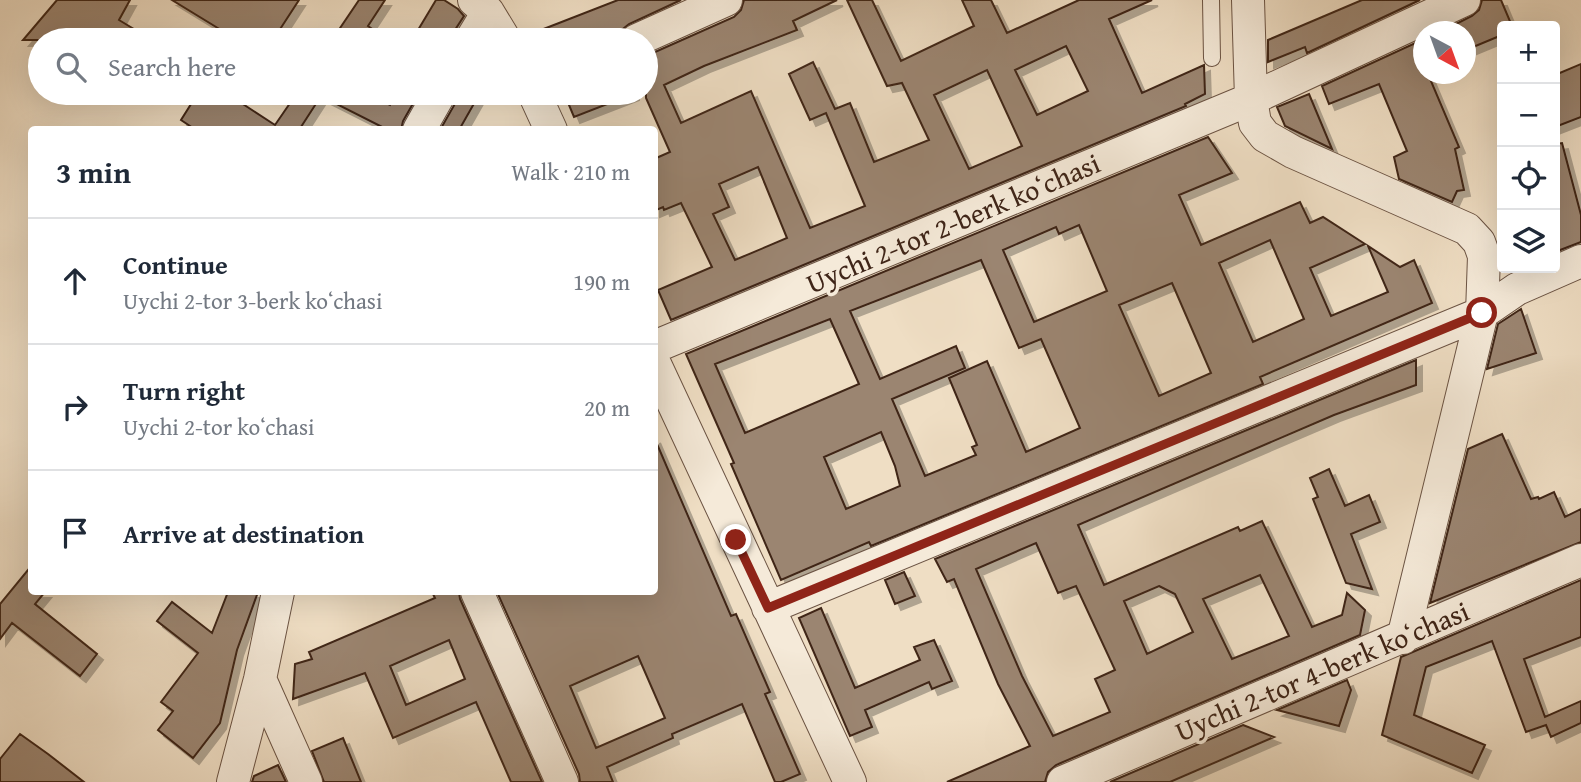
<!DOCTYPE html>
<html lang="en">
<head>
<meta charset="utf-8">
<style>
  :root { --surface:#fff; --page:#f2f2f3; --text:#1f2937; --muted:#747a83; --line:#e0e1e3 }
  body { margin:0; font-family:"Gentium Book Plus",serif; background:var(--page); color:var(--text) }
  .controls { position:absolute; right:21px; top:21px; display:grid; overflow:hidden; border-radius:7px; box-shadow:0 7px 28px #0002 }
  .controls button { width:63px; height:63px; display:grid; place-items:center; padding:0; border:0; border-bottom:2px solid var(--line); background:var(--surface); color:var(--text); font:35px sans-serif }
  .compass { position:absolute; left:1413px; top:21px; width:63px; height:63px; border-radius:50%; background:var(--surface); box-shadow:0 7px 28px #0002; rotate:139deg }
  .stop { position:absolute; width:21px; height:21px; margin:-16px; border:5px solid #8f2418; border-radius:50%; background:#fff }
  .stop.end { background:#8f2418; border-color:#fff; box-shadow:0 2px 7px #0008 }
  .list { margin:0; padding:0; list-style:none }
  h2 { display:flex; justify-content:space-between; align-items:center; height:91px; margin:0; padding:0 28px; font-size:30px }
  h2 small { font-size:23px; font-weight:400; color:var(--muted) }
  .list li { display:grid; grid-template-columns:46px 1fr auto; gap:21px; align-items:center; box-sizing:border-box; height:126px; padding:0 28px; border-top:2px solid var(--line) }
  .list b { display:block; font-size:26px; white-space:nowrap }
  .list p { margin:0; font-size:23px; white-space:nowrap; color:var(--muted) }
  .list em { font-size:23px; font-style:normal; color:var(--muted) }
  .icon { flex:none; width:38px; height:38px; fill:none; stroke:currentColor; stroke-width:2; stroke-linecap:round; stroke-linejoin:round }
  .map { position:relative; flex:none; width:1581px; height:782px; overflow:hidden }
  .search { position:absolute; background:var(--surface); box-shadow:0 7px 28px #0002; left:28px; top:28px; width:630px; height:77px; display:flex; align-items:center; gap:18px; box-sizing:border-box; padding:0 24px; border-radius:38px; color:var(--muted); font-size:26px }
  .panel { position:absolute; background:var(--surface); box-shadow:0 7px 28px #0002; left:28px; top:126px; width:630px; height:469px; border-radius:7px }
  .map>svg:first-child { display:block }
  .building { fill:#9b8571; stroke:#3f2518; stroke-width:2; fill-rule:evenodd; filter:url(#shadow) }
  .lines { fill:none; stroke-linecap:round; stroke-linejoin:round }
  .service-casing { stroke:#6b5343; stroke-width:18 }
  .minor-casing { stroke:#6b5343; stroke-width:34 }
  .service { stroke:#f5ead9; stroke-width:16 }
  .minor { stroke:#f5ead9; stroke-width:32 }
  .route { stroke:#8f2418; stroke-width:9 }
  .labels { text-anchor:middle; stroke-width:7; stroke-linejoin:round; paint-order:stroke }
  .street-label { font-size:28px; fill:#3f2518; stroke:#f5ead9 }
</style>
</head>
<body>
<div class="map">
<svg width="1581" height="782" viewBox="0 0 1581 782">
  <defs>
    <filter id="shadow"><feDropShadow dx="6" dy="6" stdDeviation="0" flood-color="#0004"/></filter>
  </defs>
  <rect width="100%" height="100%" fill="#efdec4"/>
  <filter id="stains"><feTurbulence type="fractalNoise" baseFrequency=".00286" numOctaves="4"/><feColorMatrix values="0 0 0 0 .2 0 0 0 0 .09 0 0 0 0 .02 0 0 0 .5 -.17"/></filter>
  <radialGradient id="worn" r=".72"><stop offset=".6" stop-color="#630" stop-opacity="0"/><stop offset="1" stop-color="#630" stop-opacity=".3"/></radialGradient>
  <path class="building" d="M57,0H130L119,20L152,40H23Z
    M172,0H299L273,40H215L221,30Z
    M359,0H385L368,26L388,40H332Z
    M436,0H444L458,9L464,16L455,30L453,40H412Z
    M618,0H681L629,24L623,29L617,40H523V37Z
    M744,0H837L793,21L797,30L704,66L664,85L681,123L751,91L810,228L865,206L826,113L810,120L789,74L813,62L835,109L850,103L874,162L929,140L902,83L887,86L847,0H872L901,61L974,26L962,0H991L1007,33L1079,0H1152L1109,19L1142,93L1204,65L1205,94L1185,104L1186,106L671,320L658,290L712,267L681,203L664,210L663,207L654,211V159L670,152L646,98V56L734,17L741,10ZM1066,46L1088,91L1037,115L1015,70ZM987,70L1022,146L969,169L934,95ZM758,167L787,238L735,260L713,214L729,207L719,184Z
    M1362,0H1420L1307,53L1305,47L1268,62V40Z
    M1482,0H1501L1512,26H1502V35L1466,50V32H1440L1472,16L1479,10Z
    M1424,39V74H1428L1459,147L1455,149L1464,190L1457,191L1452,202L1399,179L1394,157L1407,151L1379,84L1329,104L1322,86Z
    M1581,64V117L1555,127V75Z
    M198,93H226L275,125L297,93H366L390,105L397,93H419L403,121L401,130H388L321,96L299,130H196L181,120Z
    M458,93H480L459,130H440L456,102Z
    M564,93H633V94L574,117Z
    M1309,94L1332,149L1285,126L1277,107Z
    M1208,137L1232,173L1179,195L1201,245L1300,202L1310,223L1323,217L1365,244L1310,268L1331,316L1388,292L1368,246L1400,267L1414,260L1432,303L1260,377L1263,384L871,546L869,542L781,580L731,464L734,463L686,354ZM1079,225L1107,291L1034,322L1003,250L1056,227L1059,234ZM1270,240L1304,319L1253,342L1219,263ZM981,260L1019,348L1041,339L1080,428L1026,452L987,361L949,378L977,445L972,447L976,455L925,476L892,399L965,368L956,346L880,379L850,311ZM1172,283L1211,373L1159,396L1119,305ZM830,319L859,384L745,433L715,364ZM881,432L895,466L900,486L846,509L824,457Z
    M1562,143L1581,215V242L1555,252V144Z
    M1521,309L1536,353L1487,369L1498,324Z
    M1416,360V385L1334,415L1078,525L1104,585L1238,527L1240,531L1262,521L1312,627L1342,615L1347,593L1365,610L1360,635L1056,765L1048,772L1045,782H947L1030,746L998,684L954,579L947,582L935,559ZM1036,543L1058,593L1076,586L1115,670L1095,679L1110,712L1053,736L1022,676L976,569ZM1260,575L1289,636L1232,659L1203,599ZM1159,586L1175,594L1193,632L1147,654L1124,601Z
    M1502,434L1531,499L1538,497L1539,499L1554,492L1565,517L1581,509V542L1430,603L1468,449Z
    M654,437L731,616L736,614L770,692L765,694L800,774L781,782H775L742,704L672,734L673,738L607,767L613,782H580L579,774L497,592H654ZM638,656L665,718L596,748L570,686Z
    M1329,469L1345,506L1369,495L1380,522L1351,534L1372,589L1346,583L1313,499L1318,497L1310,478Z
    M32,565V592H45L35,604L97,654L80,676L12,623L0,639V604Z
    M904,572L915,596L895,604L885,580Z
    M1581,580V637L1524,659L1545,717L1581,701V723L1551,737L1546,725L1526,732L1492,641L1426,667L1414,715L1485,745L1472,773L1382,735L1401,657Z
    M228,592H258L237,650L220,723L193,758L158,730L173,711L161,702L198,653L157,621L172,602L212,633Z
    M432,592H459L460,599L542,782H511L476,702L393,738L365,673L293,699L295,664L312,659L309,652L435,598ZM449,640L465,679L406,705L390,666Z
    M821,608L855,688L920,660L914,647L934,640L952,681L932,689L929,682L865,710L872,727L850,736L799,618Z
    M1347,680L1351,690L1339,726L1277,710Z
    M1243,725L1274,737L1170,782H1110Z
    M20,734L48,754L84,782H0V759Z
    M343,738L361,782H324L312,751Z
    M278,765L286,782H252L254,776Z"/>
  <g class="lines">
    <g class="service-casing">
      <path id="service" d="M1211,0L1212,58"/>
    </g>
    <g class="minor-casing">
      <path id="minor" d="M474,0L488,12L505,40
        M1248,0L1251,99L1255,123L1265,136L1293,152L1467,229L1479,242L1484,256L1482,313L1403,638
        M471,40L488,12
        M637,40L726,0
        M534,93L551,130
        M419,130L440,93
        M654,347L1251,99L1464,0
        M654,362L850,782
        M477,592L562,782
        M768,608L1482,313L1517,289L1581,261
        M260,679L306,782
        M233,782L260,679L278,592
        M1063,782L1581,560"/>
    </g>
    <use href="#service" class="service"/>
    <use href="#minor" class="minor"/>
  </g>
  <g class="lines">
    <path class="route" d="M736,540L768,608L1482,313"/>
  </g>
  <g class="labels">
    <g class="street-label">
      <text transform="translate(953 223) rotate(-23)" y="10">Uychi 2-tor 2-berk koʻchasi</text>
      <text transform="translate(1322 671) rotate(-23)" y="10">Uychi 2-tor 4-berk koʻchasi</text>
    </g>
  </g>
  <rect width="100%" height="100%" filter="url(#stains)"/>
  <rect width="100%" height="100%" fill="url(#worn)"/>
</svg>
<div class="controls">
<button>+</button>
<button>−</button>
<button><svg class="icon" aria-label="locate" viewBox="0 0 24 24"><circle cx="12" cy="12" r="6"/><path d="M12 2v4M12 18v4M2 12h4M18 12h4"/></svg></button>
<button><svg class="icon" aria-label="layers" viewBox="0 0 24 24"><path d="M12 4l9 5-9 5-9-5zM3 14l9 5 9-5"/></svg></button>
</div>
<svg class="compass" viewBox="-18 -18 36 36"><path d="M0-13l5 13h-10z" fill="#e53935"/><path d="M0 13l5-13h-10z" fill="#747a83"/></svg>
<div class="stop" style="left:1482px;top:313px"></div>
<div class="stop end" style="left:736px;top:540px"></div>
<div class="search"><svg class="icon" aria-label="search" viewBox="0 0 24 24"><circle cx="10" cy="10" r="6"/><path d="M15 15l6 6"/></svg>Search here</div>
<section class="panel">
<h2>3 min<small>Walk · 210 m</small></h2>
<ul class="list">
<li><svg class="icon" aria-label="ahead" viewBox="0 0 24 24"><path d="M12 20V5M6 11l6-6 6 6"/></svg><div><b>Continue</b><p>Uychi 2-tor 3-berk koʻchasi</p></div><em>190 m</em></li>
<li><svg class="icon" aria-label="right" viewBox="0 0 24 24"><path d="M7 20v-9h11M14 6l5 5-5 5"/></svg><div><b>Turn right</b><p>Uychi 2-tor koʻchasi</p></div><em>20 m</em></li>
<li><svg class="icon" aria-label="arrive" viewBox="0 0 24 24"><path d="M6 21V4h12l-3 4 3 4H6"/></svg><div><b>Arrive at destination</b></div></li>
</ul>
</section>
</div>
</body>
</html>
